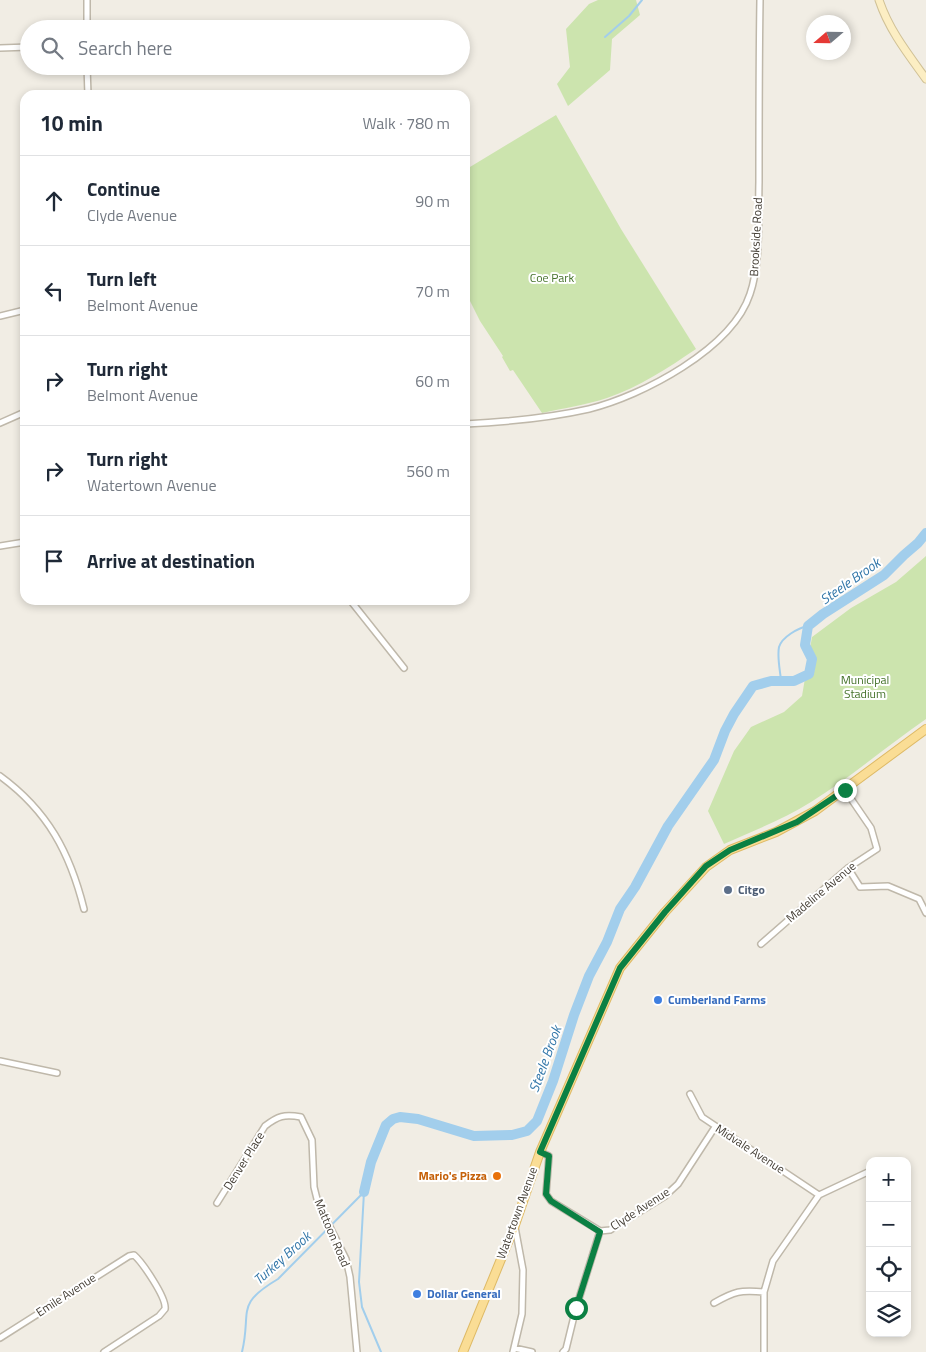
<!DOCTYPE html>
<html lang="en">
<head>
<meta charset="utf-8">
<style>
  :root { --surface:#fff; --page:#f6f6f7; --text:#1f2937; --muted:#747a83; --line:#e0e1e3 }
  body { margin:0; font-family:"Titillium Web",sans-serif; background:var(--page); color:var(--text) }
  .controls { position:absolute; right:15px; bottom:15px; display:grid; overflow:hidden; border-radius:10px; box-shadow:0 2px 8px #0003 }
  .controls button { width:45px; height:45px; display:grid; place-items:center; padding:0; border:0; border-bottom:1px solid var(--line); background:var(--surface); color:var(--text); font:25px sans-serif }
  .compass { position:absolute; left:806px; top:15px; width:45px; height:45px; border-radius:50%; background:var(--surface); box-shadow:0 2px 8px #0003; rotate:250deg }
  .stop { position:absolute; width:15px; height:15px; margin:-11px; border:4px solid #0b8043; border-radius:50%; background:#fff }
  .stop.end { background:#0b8043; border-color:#fff; box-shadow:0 1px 5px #0008 }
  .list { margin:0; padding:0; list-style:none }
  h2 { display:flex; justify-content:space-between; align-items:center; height:65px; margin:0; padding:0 20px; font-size:21px }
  h2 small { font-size:16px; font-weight:400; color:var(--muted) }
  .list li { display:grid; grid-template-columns:32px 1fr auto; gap:15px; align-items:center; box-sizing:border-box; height:90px; padding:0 20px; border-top:1px solid var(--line) }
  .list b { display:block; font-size:19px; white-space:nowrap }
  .list p { margin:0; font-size:16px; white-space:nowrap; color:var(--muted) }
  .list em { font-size:16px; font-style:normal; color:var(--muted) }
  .icon { flex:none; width:28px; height:28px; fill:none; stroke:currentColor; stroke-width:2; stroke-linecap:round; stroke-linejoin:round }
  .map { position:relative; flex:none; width:926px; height:1352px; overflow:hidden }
  .search { position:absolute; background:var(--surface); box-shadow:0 2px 8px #0003; left:20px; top:20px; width:450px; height:55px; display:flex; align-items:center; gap:12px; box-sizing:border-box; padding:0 18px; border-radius:28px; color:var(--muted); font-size:19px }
  .panel { position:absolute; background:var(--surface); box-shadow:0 2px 8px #0003; left:20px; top:90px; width:450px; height:515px; border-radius:15px }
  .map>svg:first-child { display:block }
  .green { fill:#cce4ae }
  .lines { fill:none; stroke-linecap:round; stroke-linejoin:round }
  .stream { stroke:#a2ceec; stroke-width:2 }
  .river { stroke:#a2ceec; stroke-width:10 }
  .minor-casing { stroke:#bfb8aa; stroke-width:8 }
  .secondary-casing { stroke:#d0c196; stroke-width:9 }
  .primary-casing { stroke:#deba66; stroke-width:10 }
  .minor { stroke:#fff; stroke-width:5 }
  .secondary { stroke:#fceec3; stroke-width:7 }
  .primary { stroke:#fadd95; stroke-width:8 }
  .route { stroke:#0b8043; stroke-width:6 }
  .service-dot { fill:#5c6f8a; stroke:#fff; stroke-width:2 }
  .shop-dot { fill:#3f7fe0; stroke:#fff; stroke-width:2 }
  .food-dot { fill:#e8710a; stroke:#fff; stroke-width:2 }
  .labels { text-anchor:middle; stroke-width:4; stroke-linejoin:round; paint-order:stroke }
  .street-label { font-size:12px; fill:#433d34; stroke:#fff }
  .park-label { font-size:12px; fill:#45722b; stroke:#fff }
  .service-label { font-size:12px; font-weight:bold; fill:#4e5e75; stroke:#fff; text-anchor:start }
  .shop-label { font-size:12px; font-weight:bold; fill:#366cbe; stroke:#fff; text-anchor:start }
  .food-label { font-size:12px; font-weight:bold; fill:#c56008; stroke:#fff; text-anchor:end }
  .water-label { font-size:14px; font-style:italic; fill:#3377a9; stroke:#fff }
</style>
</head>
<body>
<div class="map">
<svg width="926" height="1352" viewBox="0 0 926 1352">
  <rect width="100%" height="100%" fill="#f1ede4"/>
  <path class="green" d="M598,0H636L640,15L612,39L610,70L568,106L557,84L570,67L566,29L589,4Z
    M556,115L621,229L696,349C668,368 639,387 607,398C586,405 564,408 542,413L513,370L510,371L502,357L503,356L480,321L465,291V170Z
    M926,556V719C887,746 851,777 811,802C784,819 753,831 724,844L708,811L734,751L751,727L784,712L802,696L812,637L851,608L896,582Z"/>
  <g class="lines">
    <path class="stream" d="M605,37L629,16L642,0
      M781,680C780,670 777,657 779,647C782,637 798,628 808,626
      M364,1192L359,1282L362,1307L381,1352
      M242,1352C252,1311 234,1305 278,1279L364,1192"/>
    <path class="river" d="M364,1192L371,1162L386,1125L393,1119L400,1117L418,1119L474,1136L512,1135L527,1131L537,1121L553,1081L574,1015L589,976L607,942L620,909L635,887L668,826L714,760L725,731L734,714L753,686L771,681H794L809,674L812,659L805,645L808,626L823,614L884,575L904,555L918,543L926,533"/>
    <g class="minor-casing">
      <path id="minor" d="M87,29V0
        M0,48L29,47
        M87,66L88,95
        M0,316L25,310
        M0,423L25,412
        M465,424C506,422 549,418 589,409C642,396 732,349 750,294C761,262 758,216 759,182C759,121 759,61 760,0
        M0,546L25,542
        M350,600L404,668
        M0,776C48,811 70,853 84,909
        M848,868L860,887L888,886L919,899L926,913
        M761,944L848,868L877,849L871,828L845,790
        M0,1061L57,1073
        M690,1094L702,1117L819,1195
        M540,1152L549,1156L546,1194L551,1201L600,1231
        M217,1203L265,1126C278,1116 284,1114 301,1117L312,1140L314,1187L318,1203L346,1259L350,1277L357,1352
        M714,1303C735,1291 740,1290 764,1292
        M0,1338L129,1256L134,1255C142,1262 167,1298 165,1309L159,1316L104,1352
        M514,1348L532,1352
        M513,1352L522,1314L523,1270L515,1227
        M563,1352L566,1349L576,1308L600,1231L610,1230L665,1196L678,1184L715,1127
        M764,1352V1292L773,1261L819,1195L870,1171"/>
    </g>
    <g class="secondary-casing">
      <path id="secondary" d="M879,0C889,30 908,54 926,79"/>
    </g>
    <g class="primary-casing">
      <path id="primary" d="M463,1352L515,1225L540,1152L620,968L665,912L706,867L730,850L776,832L815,811L926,729"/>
    </g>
    <use href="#minor" class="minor"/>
    <use href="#secondary" class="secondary"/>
    <use href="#primary" class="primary"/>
  </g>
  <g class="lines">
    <path class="route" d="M576,1308L600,1232L551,1201L546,1194L549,1156L540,1152L620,968L665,912L706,866L730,850L797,822L845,790"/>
  </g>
  <circle class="service-dot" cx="728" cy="890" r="5"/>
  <g class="shop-dot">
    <circle cx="658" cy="1000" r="5"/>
    <circle cx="417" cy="1294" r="5"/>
  </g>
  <circle class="food-dot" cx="497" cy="1176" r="5"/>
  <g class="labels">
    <g class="street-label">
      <text transform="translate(756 237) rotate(-87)" y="4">Brookside Road</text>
      <text transform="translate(821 892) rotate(-40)" y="4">Madeline Avenue</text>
      <text transform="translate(750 1149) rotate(33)" y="4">Midvale Avenue</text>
      <text transform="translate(244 1161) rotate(-58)" y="4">Denver Place</text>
      <text transform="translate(640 1209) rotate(-33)" y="4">Clyde Avenue</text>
      <text transform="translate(517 1213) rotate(-70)" y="4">Watertown Avenue</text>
      <text transform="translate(332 1233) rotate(67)" y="4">Mattoon Road</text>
      <text transform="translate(66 1295) rotate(-33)" y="4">Emile Avenue</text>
    </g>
    <g class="park-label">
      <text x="552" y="282">Coe Park</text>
      <text x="865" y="684">Municipal<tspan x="865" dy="14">Stadium</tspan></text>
    </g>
    <g class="service-label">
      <text x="738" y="894">Citgo</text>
    </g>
    <g class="shop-label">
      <text x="668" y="1004">Cumberland Farms</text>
      <text x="427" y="1298">Dollar General</text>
    </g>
    <g class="food-label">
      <text x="487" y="1180">Mario's Pizza</text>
    </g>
    <g class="water-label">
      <text transform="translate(850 581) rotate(-35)" y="5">Steele Brook</text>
      <text transform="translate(545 1059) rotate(-70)" y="5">Steele Brook</text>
      <text transform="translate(282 1258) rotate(-42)" y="5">Turkey Brook</text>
    </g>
  </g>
</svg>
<div class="controls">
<button>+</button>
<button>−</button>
<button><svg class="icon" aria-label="locate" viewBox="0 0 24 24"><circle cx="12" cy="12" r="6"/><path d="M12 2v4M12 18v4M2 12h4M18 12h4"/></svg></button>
<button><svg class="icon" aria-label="layers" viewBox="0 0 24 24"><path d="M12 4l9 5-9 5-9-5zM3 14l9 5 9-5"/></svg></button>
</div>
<svg class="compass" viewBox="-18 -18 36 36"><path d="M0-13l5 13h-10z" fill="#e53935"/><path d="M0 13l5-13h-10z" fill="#747a83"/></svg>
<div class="stop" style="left:576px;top:1308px"></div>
<div class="stop end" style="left:845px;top:790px"></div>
<div class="search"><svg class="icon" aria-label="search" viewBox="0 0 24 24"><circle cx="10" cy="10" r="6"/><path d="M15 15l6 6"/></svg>Search here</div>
<section class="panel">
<h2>10 min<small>Walk · 780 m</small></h2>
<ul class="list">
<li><svg class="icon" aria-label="ahead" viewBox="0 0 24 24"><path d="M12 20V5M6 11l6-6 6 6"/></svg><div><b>Continue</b><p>Clyde Avenue</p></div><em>90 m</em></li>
<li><svg class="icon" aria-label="left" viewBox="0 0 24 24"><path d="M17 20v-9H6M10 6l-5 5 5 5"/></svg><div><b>Turn left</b><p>Belmont Avenue</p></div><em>70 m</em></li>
<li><svg class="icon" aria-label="right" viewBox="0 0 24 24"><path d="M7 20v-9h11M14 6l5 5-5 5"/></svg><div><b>Turn right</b><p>Belmont Avenue</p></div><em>60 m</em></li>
<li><svg class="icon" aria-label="right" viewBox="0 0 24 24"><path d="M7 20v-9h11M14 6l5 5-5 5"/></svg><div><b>Turn right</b><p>Watertown Avenue</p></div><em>560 m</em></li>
<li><svg class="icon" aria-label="arrive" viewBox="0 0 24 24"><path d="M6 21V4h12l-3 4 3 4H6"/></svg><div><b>Arrive at destination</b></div></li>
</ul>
</section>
</div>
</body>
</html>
